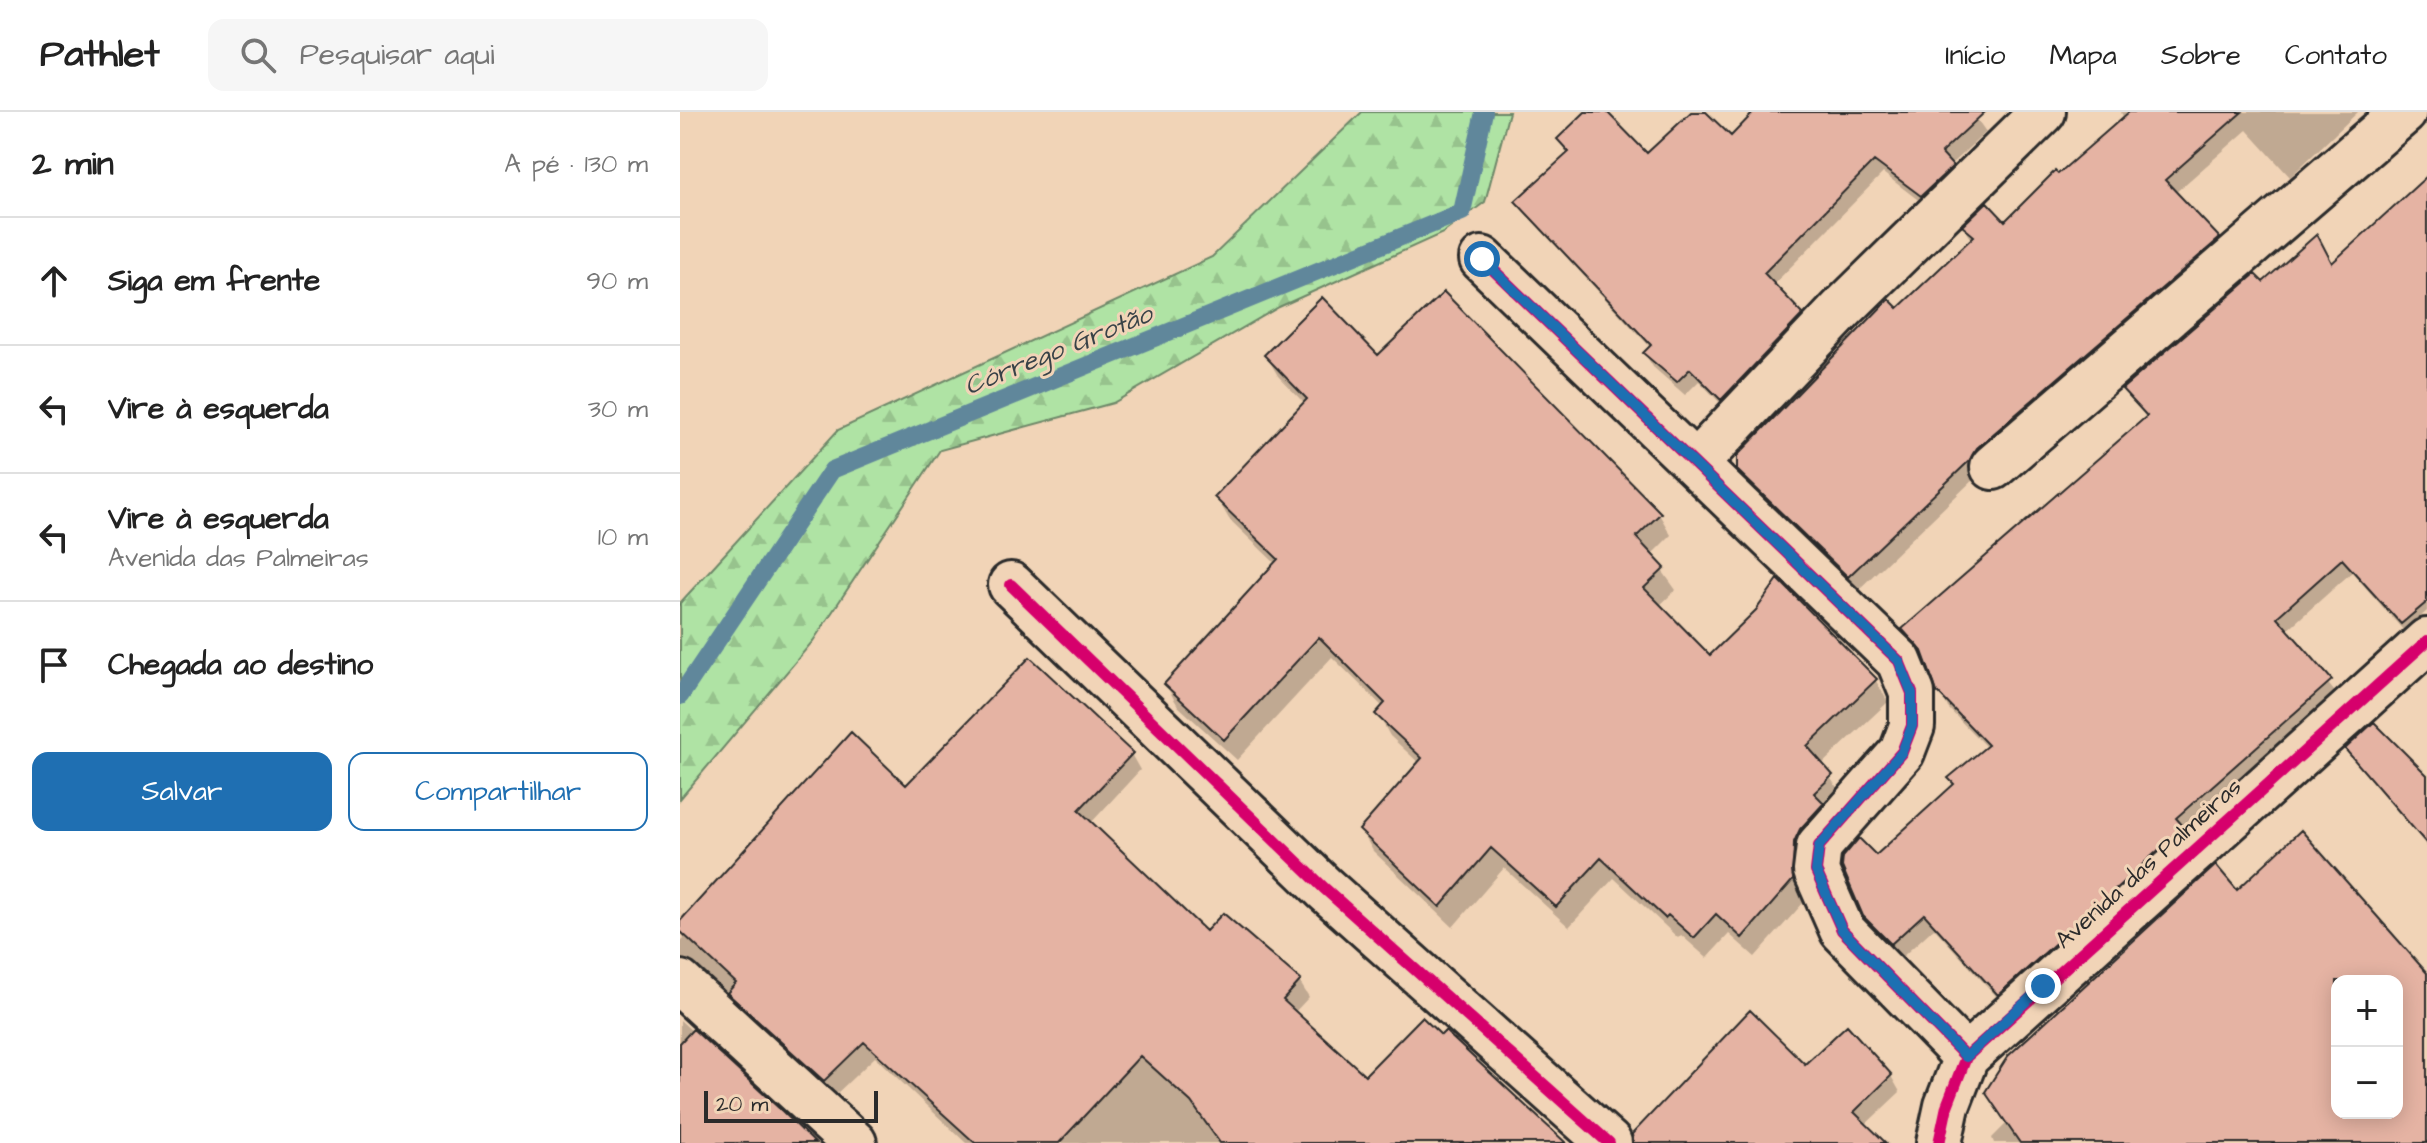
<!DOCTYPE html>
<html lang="pt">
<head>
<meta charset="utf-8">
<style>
  :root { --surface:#fff; --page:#f6f6f6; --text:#222; --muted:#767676; --line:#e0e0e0; --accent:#1f6fb2 }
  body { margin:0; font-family:"Architects Daughter",sans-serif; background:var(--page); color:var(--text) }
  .controls { position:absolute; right:24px; bottom:24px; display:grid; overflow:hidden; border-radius:16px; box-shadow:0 4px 20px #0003 }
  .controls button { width:72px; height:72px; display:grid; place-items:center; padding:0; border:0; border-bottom:2px solid var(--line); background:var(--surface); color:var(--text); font:40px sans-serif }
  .scale { position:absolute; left:24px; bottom:20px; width:174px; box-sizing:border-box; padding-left:8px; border:4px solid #2b2b2b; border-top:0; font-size:22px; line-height:28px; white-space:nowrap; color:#2b2b2b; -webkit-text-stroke:6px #f1d4b7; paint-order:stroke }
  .stop { position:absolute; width:24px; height:24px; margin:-18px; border:6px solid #1f6fb2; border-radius:50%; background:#fff }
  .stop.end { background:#1f6fb2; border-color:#fff; box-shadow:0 2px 8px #0008 }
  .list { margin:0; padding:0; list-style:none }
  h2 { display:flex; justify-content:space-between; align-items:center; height:104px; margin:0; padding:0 32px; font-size:34px }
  h2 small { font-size:26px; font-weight:400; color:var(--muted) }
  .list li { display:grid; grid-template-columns:52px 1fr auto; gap:24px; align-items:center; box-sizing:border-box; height:128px; padding:0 32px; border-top:2px solid var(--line) }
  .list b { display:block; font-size:30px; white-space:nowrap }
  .list p { margin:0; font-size:26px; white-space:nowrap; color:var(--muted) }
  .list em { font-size:26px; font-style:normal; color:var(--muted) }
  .actions { display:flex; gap:16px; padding:24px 32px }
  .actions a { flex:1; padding:18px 0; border:2px solid var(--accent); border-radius:16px; text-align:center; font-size:28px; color:var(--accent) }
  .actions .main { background:var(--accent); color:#fff }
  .icon { flex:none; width:44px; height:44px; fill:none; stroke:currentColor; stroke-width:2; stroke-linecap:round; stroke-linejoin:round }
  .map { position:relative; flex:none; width:1747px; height:1031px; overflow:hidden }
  header { display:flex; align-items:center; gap:48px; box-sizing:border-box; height:112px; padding:0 40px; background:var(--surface); border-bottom:2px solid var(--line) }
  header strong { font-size:38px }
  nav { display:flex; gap:44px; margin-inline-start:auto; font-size:28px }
  .search { width:560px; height:72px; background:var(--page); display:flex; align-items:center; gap:20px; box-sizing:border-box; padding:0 28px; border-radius:16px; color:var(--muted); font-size:30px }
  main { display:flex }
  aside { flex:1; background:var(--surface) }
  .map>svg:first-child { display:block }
  .forest { fill:url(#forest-firs); stroke:#6d8768; stroke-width:2 }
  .shadow { fill:#0003; fill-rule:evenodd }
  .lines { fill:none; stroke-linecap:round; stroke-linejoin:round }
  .stream { stroke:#60879b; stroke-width:18 }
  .building { fill:#e5b3a3; stroke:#2b2b2b; stroke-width:2; fill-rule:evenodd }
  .minor-casing { stroke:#2b2b2b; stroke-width:50 }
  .minor { stroke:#f1d4b7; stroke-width:44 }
  .cycleway-casing { stroke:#f1d4b7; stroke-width:17 }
  .cycleway { stroke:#d6006c; stroke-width:12 }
  .route { stroke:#1f6fb2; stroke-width:10 }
  .labels { text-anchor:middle; stroke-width:6; stroke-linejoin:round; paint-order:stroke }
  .street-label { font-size:24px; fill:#2b2b2b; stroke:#f1d4b7 }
  .water-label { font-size:26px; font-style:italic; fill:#384247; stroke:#f1d4b7 }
</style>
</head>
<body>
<header>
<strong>Pathlet</strong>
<div class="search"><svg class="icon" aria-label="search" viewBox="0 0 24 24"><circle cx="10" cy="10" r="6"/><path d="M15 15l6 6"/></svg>Pesquisar aqui</div>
<nav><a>Início</a><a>Mapa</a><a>Sobre</a><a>Contato</a></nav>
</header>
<main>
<aside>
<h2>2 min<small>A pé · 130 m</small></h2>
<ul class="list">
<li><svg class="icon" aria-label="ahead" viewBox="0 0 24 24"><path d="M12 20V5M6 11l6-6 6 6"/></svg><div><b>Siga em frente</b></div><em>90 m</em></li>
<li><svg class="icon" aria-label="left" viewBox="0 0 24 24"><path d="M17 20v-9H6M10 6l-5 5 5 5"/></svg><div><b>Vire à esquerda</b></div><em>30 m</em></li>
<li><svg class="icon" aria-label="left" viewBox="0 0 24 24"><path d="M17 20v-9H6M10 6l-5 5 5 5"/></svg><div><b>Vire à esquerda</b><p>Avenida das Palmeiras</p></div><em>10 m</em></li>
<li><svg class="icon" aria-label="arrive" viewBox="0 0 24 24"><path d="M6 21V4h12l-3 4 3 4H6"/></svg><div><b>Chegada ao destino</b></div></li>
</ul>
<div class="actions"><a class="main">Salvar</a><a>Compartilhar</a></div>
</aside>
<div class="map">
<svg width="1747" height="1031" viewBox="0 0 1747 1031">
  <defs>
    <pattern id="forest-firs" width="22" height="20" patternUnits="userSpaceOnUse" patternTransform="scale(2)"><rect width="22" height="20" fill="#afe3a4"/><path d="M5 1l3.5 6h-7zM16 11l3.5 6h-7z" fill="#97c38d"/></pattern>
  </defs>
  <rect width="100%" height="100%" fill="#f1d4b7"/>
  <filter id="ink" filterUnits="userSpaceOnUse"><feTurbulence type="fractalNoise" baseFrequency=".0125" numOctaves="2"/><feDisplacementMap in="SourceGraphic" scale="16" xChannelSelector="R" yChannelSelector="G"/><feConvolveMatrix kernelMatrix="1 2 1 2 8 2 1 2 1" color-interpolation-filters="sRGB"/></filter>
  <g filter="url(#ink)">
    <path class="forest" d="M682,0H829L805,90L763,121L599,195L433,291L260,338L133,529L0,687V491L158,318L532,145Z"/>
    <path class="shadow" d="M908,0H924L967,44L1013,0H1024L1051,27L1077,0H1292L1306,20L1270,53L1279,68L1250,97L1203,61L1093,173L1129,216L1050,301L1019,269L1005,283L973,255L965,242L971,236L846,102L838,89L888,43L879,28Z
      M1441,0H1678L1610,65L1567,18L1495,81L1539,127L1547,142L1297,364L1177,479L1068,373L1059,357L1292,128L1284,115L1325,112L1444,7Z
      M1747,67V499L1724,519L1672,460L1606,519L1658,584L1327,896L1254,816L1221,846L1194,819L1185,803L1196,745L1275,674L1307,636L1268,596L1247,548L1224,517L1467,307L1445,277L1583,173L1652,154Z
      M586,243L698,246L979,402L991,423L971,443L996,478L979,494L1030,546L1078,499L1098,470L1196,569L1208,590L1141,653L1164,685L1126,752L1124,790L1075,845L1049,822L1027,846L1001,823L998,826L934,766L889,815L824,756L773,815L693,739L681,718L740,652L710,624L698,602L704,596L652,545L557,648L498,594L486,573L596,452L549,407L537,386L625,292L598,264Z
      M1668,637L1747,666V734L1675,650Z
      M451,642L460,658L410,712L526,822L619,869L629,885L614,901L685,966L884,1031H286L195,945L154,984L0,864V830L4,826L0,812L226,676Z
      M1557,780L1747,865V1031H1314L1312,1026ZM1657,869H1717V1001H1657Z
      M0,908L133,1031H0Z
      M1125,955L1211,964L1220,980L1185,1013L1203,1031H955Z"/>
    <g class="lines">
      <path class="stream" d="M0,584L152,358L782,100L804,0"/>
    </g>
    <path class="building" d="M905,0H927L967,41L1011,0H1026L1051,24L1074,0H1305L1261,41L1273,54L1241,84L1194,49L1084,161L1123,202L1041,288L1010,257L997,270L963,241L971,233L835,89L889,40L877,27Z
      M1449,0H1562L1485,68L1540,126L1297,336L1289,349L1168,465L1057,358V344L1209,187L1218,196L1294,124L1282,114L1307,90L1325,109L1375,59L1378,62Z
      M1747,64V490L1721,512L1662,447L1597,505L1652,568L1496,706L1504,715L1318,883L1244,802L1211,832L1183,804L1162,755L1163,745L1179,726L1196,743L1274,672L1268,666L1308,633L1257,580L1242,539L1222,517L1467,304L1442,277L1575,162L1583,170L1637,122L1652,151Z
      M764,180L981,401L956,425L985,456L964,476L1030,543L1076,498L1098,467L1197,567L1127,634L1153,663L1134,681L1144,691L1120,717L1114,730L1113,768L1062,826L1036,802L1014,826L988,803L985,806L921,746L876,795L811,736L760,795L679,718L742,646L695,602L705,591L639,525L544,628L484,572L598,447L534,385L627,287L584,243L642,185L698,243Z
      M350,545L453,641L399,698L526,819L543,801L621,868L603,888L685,963L742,905L761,923L765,919L886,1031H540L511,990L460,944L379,1031H295L184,930L144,969L47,881L56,871L0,819V809L171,620L226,673Z
      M1694,610L1747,663V732L1665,637Z
      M1621,718L1747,861V1031H1340L1305,980L1328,944L1536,753L1557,778ZM1657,869H1717V1001H1657Z
      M1070,898L1125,952L1167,913L1212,963L1174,1000L1206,1031H953L952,1022Z
      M13,917L102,999L135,1031H0V931Z"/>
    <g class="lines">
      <g class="minor-casing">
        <path id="minor" d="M802,147L1219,549L1232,581V614L1222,640L1139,734L1136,759L1162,818L1286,945
          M1016,351L1162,197L1363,0
          M1313,355L1724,0
          M331,473L644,776L929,1031
          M0,871L174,1031
          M1259,1031L1267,994L1286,945L1747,529"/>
      </g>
      <use href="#minor" class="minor"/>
      <g class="cycleway-casing">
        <path id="cycleway" d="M802,147L1219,549L1232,581V614L1222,640L1139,734L1136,759L1162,818L1286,945
          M331,473L644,776L929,1031
          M1259,1031L1267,994L1286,945L1747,529"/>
      </g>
      <use href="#cycleway" class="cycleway"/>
    </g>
  </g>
  <g class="lines" filter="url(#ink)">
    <path class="route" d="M802,147L1219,549L1232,581V614L1222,640L1139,734L1136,759L1162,818L1286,945L1363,874"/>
  </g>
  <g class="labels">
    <g class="street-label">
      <text transform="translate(1468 751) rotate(-42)" y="8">Avenida das Palmeiras</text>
    </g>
    <g class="water-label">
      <text transform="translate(378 237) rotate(-22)" y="9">Córrego Grotão</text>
    </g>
  </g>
</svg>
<div class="controls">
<button>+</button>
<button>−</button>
</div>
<div class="scale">20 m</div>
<div class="stop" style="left:802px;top:147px"></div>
<div class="stop end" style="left:1363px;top:874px"></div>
</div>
</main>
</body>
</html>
